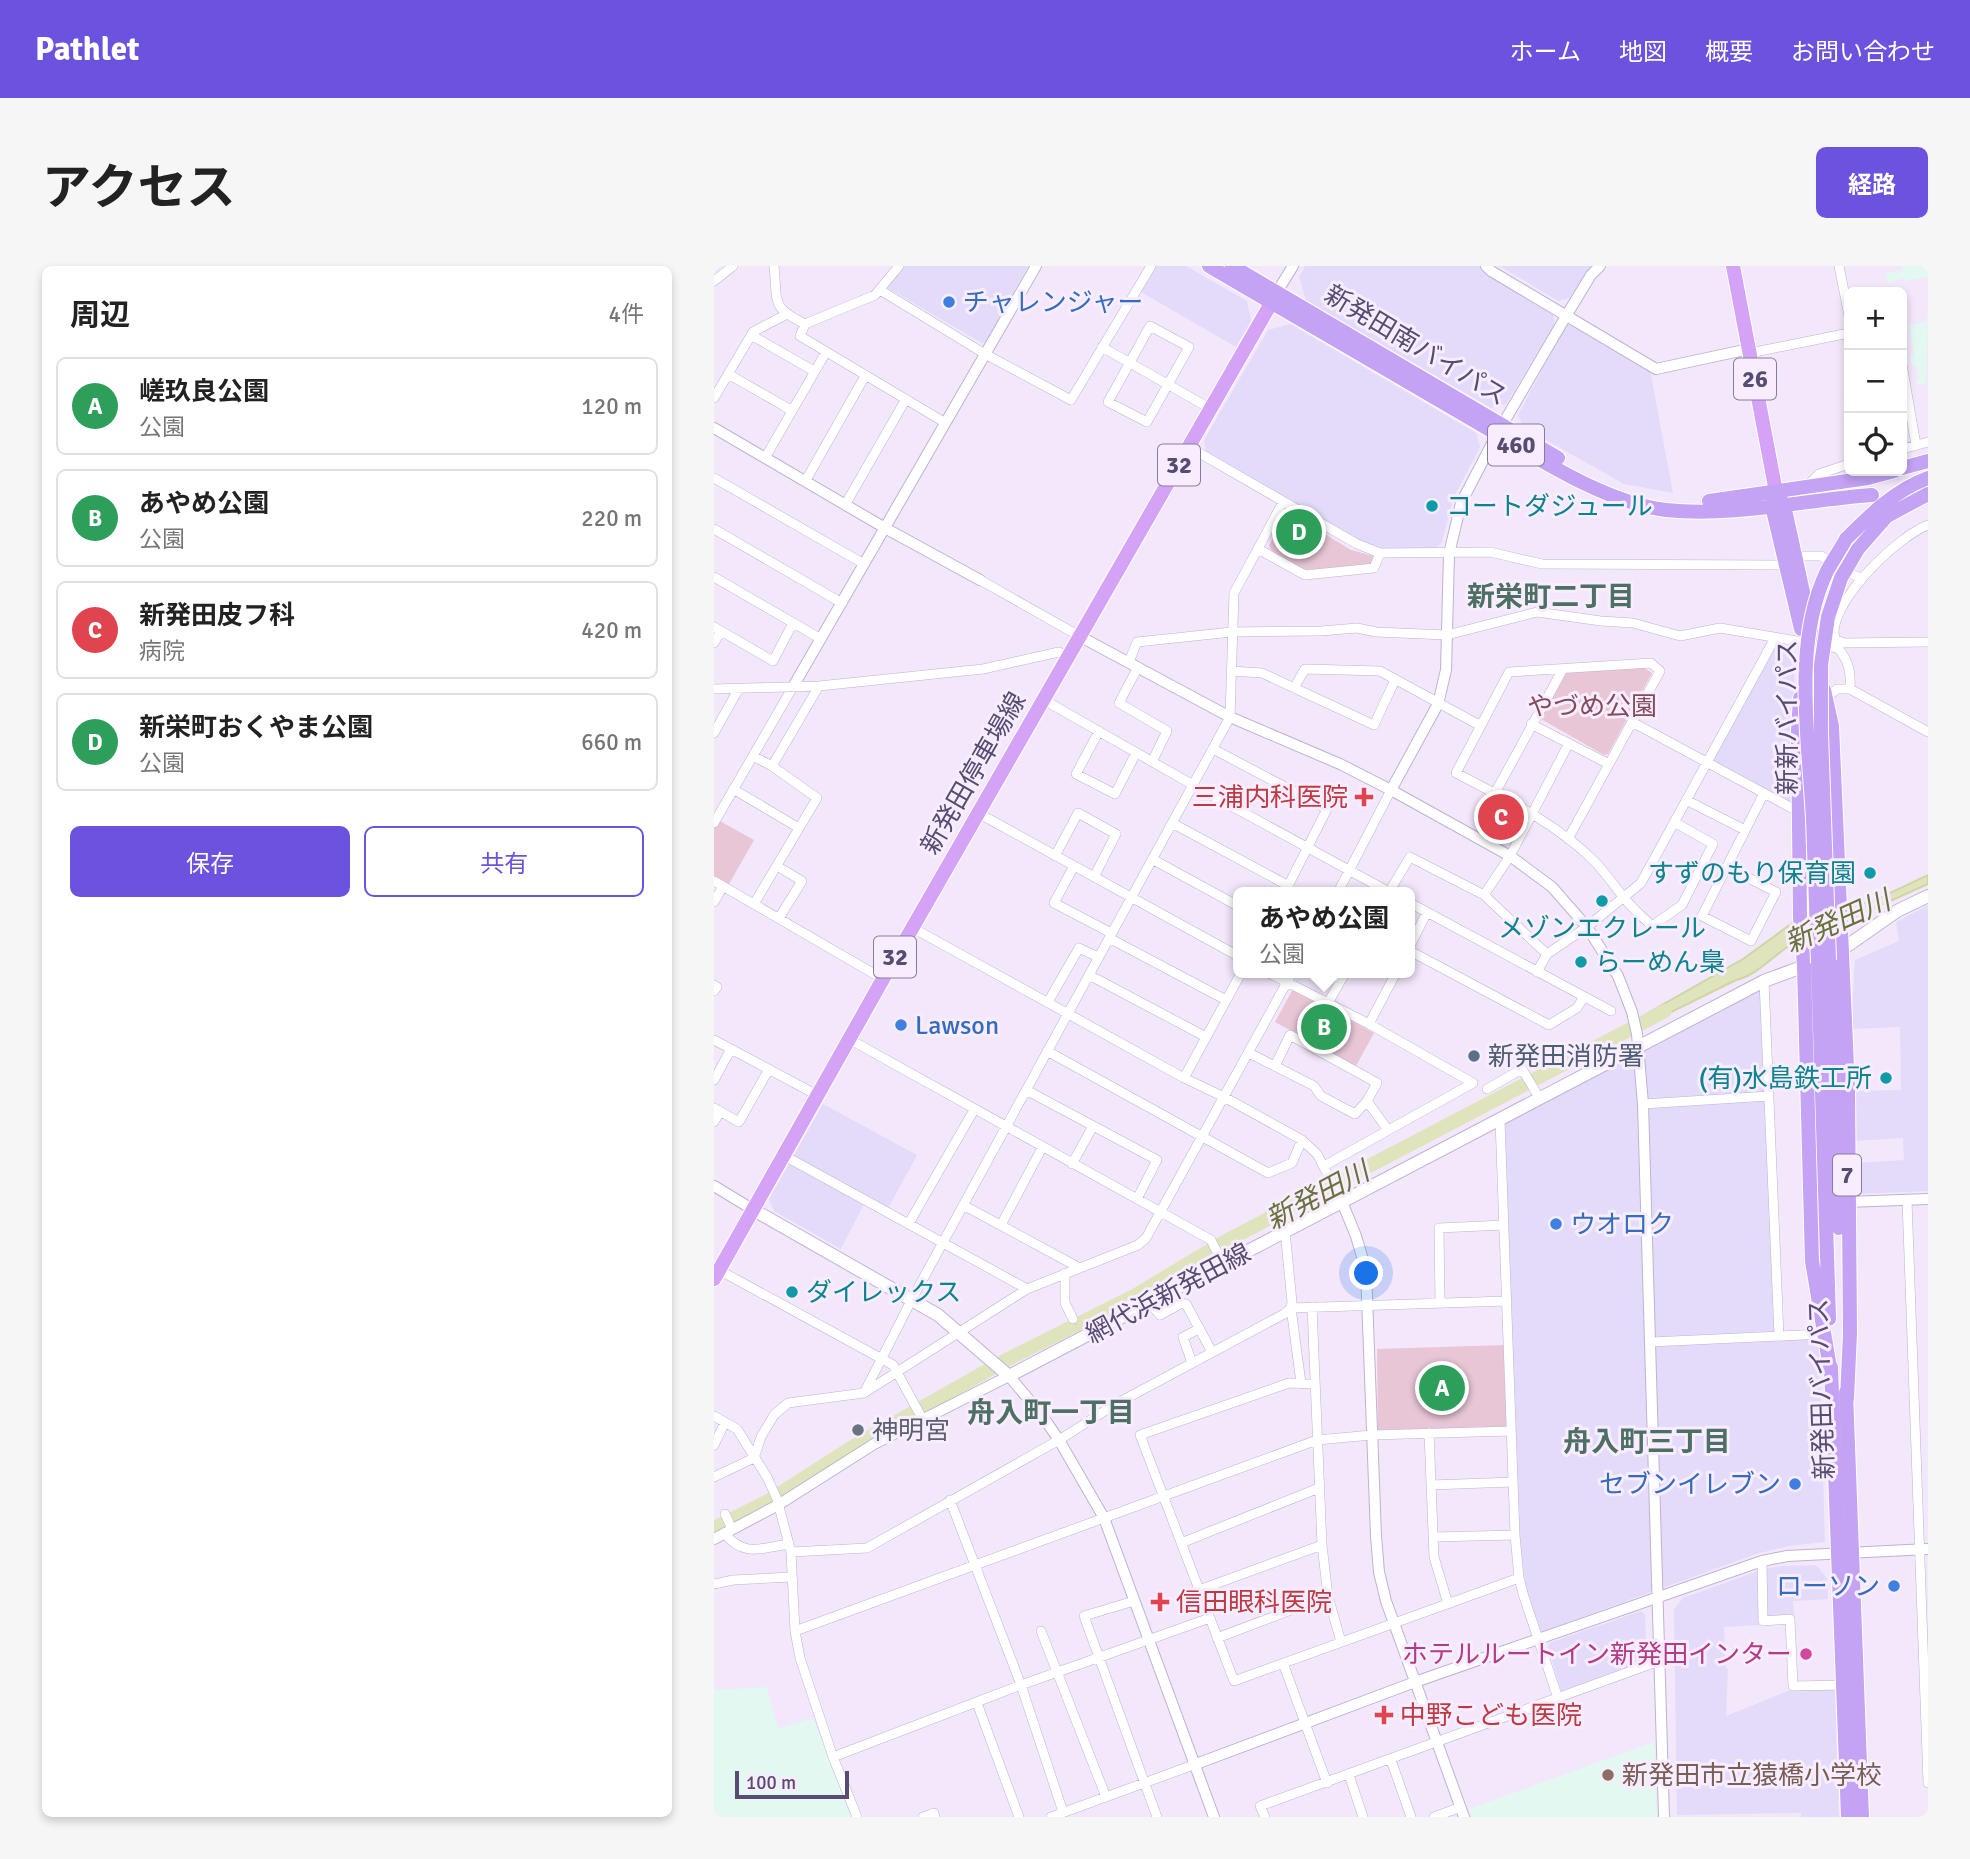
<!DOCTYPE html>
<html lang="ja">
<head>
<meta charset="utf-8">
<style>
  :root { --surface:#fff; --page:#f6f6f6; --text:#222; --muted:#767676; --line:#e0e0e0; --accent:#6d52df }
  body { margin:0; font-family:Signika,"Noto Sans JP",sans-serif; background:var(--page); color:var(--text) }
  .controls { position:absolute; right:21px; top:21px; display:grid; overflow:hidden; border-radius:10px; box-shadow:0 4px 10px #0003 }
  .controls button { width:63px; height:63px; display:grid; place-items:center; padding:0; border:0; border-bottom:2px solid var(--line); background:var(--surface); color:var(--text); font:35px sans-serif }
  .scale { position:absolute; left:21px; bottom:18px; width:114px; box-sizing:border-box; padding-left:7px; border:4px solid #594c73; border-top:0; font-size:19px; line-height:24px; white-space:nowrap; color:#594c73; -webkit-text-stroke:5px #f7edfe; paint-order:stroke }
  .you { position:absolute; left:653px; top:1008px; width:24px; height:24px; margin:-18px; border:5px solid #fff; border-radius:50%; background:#1a73e8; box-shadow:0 0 0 10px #1a73e833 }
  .badge { display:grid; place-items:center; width:46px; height:46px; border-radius:50%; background:var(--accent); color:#fff; font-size:23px; font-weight:700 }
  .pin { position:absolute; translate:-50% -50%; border:4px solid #fff; box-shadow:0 2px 7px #0006 }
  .popup { position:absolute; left:519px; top:621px; width:182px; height:91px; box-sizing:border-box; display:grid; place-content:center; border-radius:10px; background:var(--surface); filter:drop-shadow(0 2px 5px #0005); font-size:23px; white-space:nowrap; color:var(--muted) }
  .popup b { font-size:26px; color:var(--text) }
  .popup::after { content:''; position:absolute; left:50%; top:100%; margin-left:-14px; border:14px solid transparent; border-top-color:var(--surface) }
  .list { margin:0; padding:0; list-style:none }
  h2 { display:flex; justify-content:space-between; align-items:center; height:91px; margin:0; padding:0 28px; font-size:30px }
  h2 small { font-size:23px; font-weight:400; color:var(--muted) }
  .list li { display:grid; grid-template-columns:46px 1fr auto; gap:21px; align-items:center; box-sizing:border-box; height:98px; margin:0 14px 14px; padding:0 14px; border:2px solid var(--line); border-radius:10px }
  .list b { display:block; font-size:26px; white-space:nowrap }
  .list p { margin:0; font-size:23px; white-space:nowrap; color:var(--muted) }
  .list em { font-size:23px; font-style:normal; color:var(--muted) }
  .actions { display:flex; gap:14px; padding:21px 28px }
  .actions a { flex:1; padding:16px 0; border:2px solid var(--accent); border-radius:10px; text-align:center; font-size:24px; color:var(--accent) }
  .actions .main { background:var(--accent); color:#fff }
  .icon { flex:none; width:38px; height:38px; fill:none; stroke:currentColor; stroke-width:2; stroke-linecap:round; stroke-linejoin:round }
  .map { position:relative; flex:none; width:1214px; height:1551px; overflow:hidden; border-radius:10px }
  header { display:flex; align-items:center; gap:42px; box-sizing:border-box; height:98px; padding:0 35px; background:var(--accent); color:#fff }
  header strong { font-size:33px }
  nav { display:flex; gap:38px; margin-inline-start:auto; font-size:24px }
  .intro { display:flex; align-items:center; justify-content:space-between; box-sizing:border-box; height:168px; padding:0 42px }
  h1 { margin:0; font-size:49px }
  .button { padding:18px 32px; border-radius:10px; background:var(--accent); color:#fff; font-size:24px; font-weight:700 }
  main { display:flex; gap:42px; padding:0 42px }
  aside { flex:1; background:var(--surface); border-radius:10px; box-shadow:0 4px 10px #0003 }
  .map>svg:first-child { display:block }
  .commercial { fill:#e4dbfb }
  .education { fill:#e3f8f0 }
  .green { fill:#e8c6d5 }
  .water { fill:#dfe4bc; stroke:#cfd5a3; stroke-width:2 }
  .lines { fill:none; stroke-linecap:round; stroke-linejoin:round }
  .river { stroke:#dfe4bc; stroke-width:14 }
  .minor-casing { stroke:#bfb2d1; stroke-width:10 }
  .tertiary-casing { stroke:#bfb2d1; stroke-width:12 }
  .secondary-casing { stroke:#c1b2d6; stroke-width:14 }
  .primary-casing { stroke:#fff; stroke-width:16 }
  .trunk-casing { stroke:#fff; stroke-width:16 }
  .minor { stroke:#fff; stroke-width:9 }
  .tertiary { stroke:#fff; stroke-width:10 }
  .secondary { stroke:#fff; stroke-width:12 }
  .primary { stroke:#d4a3f6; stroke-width:14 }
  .trunk { stroke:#c4a2f4; stroke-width:14 }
  .trunk-bridge-casing { stroke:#fff; stroke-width:16; stroke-linecap:butt }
  .trunk-bridge { stroke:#c4a2f4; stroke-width:14 }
  .shop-dot { fill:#3f7fe0; stroke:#f7edfe; stroke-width:2.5 }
  .culture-dot { fill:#0f9aa8; stroke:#f7edfe; stroke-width:2.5 }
  .health-dot { fill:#e0444e; stroke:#f7edfe; stroke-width:2.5 }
  .service-dot { fill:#5c6f8a; stroke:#f7edfe; stroke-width:2.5 }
  .worship-dot { fill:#6b7280; stroke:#f7edfe; stroke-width:2.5 }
  .hotel-dot { fill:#d1479c; stroke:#f7edfe; stroke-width:2.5 }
  .education-dot { fill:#8d6e63; stroke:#f7edfe; stroke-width:2.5 }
  .labels { text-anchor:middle; stroke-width:6; stroke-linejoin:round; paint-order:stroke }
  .shield { fill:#f7edfe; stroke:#887c9d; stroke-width:2 }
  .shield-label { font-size:24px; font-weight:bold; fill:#594c73 }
  .shop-label { font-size:26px; fill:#366cbe; stroke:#f7edfe; text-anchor:start }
  .street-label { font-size:26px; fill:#594c73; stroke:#f7edfe }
  .culture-label { font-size:26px; fill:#0d838f; stroke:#f7edfe; text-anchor:start }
  .park-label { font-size:26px; fill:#844b5d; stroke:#f7edfe }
  .health-label { font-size:26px; fill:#be3a42; stroke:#f7edfe; text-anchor:start }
  .service-label { font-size:26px; fill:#4e5e75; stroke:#f7edfe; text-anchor:start }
  .worship-label { font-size:26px; fill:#5b616d; stroke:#f7edfe; text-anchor:start }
  .hotel-label { font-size:26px; fill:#b23c85; stroke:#f7edfe; text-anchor:end }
  .education-label { font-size:26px; fill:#785e54; stroke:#f7edfe; text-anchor:start }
  .neighbourhood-label { font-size:28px; font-weight:bold; fill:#4e6f63; stroke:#f7edfe }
  .water-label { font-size:28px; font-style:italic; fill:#6a713e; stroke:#f7edfe }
</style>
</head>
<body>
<header>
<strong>Pathlet</strong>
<nav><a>ホーム</a><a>地図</a><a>概要</a><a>お問い合わせ</a></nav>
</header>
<div class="intro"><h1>アクセス</h1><a class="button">経路</a></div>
<main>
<aside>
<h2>周辺<small>4件</small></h2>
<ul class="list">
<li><span class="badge" style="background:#2e9e5b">A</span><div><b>嵯玖良公園</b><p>公園</p></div><em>120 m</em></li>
<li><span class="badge" style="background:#2e9e5b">B</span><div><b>あやめ公園</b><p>公園</p></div><em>220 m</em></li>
<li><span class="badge" style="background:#e0444e">C</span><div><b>新発田皮フ科</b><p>病院</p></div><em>420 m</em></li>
<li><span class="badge" style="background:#2e9e5b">D</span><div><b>新栄町おくやま公園</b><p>公園</p></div><em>660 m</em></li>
</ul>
<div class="actions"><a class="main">保存</a><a>共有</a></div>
</aside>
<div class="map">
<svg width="1214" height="1551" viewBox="0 0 1214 1551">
  <rect width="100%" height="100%" fill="#f3e7fb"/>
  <path class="commercial" d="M189,0H314L273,75L268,77L172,21Z
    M442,0H472L533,35L537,55L522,81L427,26Z
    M591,0H769L839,46L840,59L792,138L777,142L592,35L585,11Z
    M786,0H878L855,32L844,35Z
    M576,58L762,167L766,181L739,233L728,276L720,284H671L645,275L492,186L490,174L554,64Z
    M859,58L936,104L959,227L910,218L809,161L804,149L852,59Z
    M1058,376L1080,388L1081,538L998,494Z
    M1214,639V925L1143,928V897L1190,894L1189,872L1141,875L1138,825L1187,824L1186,761L1137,763L1141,694L1185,675L1182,656Z
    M1048,722L1062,1072L1105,1071L1111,1276L1075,1280L1042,1288L827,1366L813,1328L805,1269L790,857Z
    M109,838L203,889L171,948L150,938L127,983L60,945L55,933Z
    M1102,1299L1113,1312L1114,1333L1079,1335L1080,1349L1053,1351L1051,1303L1067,1300Z
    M1044,1305L1046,1359L1010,1361L1012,1402L1014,1403L1012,1450L1074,1425L1121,1422L1125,1551H1087V1547L963,1549L960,1343L969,1332Z
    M927,1345L931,1348L933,1397L852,1427L847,1425L834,1381L835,1377Z"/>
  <path class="education" d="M1188,0H1214V11L1191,15L1189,12L1173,17L1171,8L1188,4Z
    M1212,49H1214L1212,123L1211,118H1203L1202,114L1205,113L1202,99L1198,100L1196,90L1200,88L1195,60L1213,55Z
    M53,1421L64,1463L99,1452L137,1551H0V1424Z
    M940,1476L943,1551H758L755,1543Z"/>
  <path class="green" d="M581,250L637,284L659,290L660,294L657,299L588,304L557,284L555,279L572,252Z
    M927,400L938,407L894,488L890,489L827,453L852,405Z
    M4,554L40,574L15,618L0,610V562Z
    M579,723L660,767L642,800L561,756Z
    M792,1079L794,1161L664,1164L663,1083Z"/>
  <path class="water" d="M1214,609V618L1132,655V637L1142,634L1153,638Z
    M1080,656L1081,676C1060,688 1044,709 1022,714L937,756L934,747L1029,693Z"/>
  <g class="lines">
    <path class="river" d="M0,1262L56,1234L145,1177L294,1093L422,1029L510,976L951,745"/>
    <g class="minor-casing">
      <path id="minor" d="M60,0C64,36 56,41 91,58
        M185,0L161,29L91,58L86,70L230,156
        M1125,0L1135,50
        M0,15L19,0
        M166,24L271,88L357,134L437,0
        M436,60L475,81L433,156L394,136Z
        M37,69L100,105
        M388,81L497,143
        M1036,87L1135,67
        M1188,98L1202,179
        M14,108L77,144
        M0,132L39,66L71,49
        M475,181L643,278L666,287L776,286L828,298L1072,299
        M1188,183L1214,176
        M51,192L112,86
        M0,212L150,298
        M92,214L151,110
        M1093,220L1105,208L1135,198
        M131,239L192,133
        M0,263L128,337
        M544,283L591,309L660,302L666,287
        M1089,290H1107L1147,313
        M0,311L107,373
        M266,314L367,371
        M0,361L59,395L79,357
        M1122,374L1130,377L1214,376
        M0,377L7,365
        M1124,382C1123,377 1120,371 1120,366C1121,331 1183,271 1214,259
        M415,396L423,376L518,366L607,365L643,362L662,366L733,369L823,346L887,355L919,357L966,370L1006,362L1124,382C1135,396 1137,405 1136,423
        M424,401L405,437L453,465L438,496
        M517,405L548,407L660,459L681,414
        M580,422L591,403L666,405L767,460
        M0,423L105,420L269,403L345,386L354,392
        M1112,432L1123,423H1136L1214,466
        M330,434L479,519L675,626
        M918,456L1085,546
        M817,458L895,498
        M385,465L362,508L401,528L422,487
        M0,467L24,424
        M499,483L613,543L571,626
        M39,490L58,500L103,532L40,638
        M58,500L105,420
        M19,523L85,562
        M781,527L849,403
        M972,534L1031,564
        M264,547L524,690
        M0,557L80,419
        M458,557L575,620
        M854,573L946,405L937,397L795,406L742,507C791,533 841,556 880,595C892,607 901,621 911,633C919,643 929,651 938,660L968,639L999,578L960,556
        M341,590L364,547L402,568L380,611
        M438,593L524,640
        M63,600L88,615L65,652
        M360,600L340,637L397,667
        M1013,601L1062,626L1037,675L988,650L1050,527
        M0,615L169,713
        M624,626L677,524
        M675,626L696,591L770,629L833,688
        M770,629L796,590L855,477
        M0,636L9,620
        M696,637L897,745
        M199,662L470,812L510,831L588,874L603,888L628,936
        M395,672L512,734
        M696,680L713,646
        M696,685L835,759L863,742L870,731
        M823,706L833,688L873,661L927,617L1061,372
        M555,707L655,758L759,817
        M375,709L492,771
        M1050,715L1065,1070
        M0,719L3,721L0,725
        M334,736L365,682L384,691
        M614,737L631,707
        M655,758L682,707
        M135,773L497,974L509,998
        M0,774L103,829
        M333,785L554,907L578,897L588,874
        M535,787L600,820L607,830L641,848L653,835L674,864
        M561,800L576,769L663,817L653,835
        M470,812L527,707
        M0,814L17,783
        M773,823L808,803L826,833
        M312,824L443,894L423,933
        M929,838L1055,830
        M0,842L25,856L55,803
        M786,854L801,1269L805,1312L810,1331L844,1432
        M0,856L6,846
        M69,889L313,1023
        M358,898L379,860
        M610,900L759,817
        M1193,934L1214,1517
        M249,939L364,1001
        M195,957L260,844
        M287,959L328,882
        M571,965L578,1036L577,1042L587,1117
        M5,1004L179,1099L209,1154
        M351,1007V1037L359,1053
        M436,1037L446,1049L468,1037L472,1038L498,1086
        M726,1037L725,962L790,959
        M598,1041L608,1279L614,1330L627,1376
        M937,1076L1110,1068
        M478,1097L469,1071L485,1063
        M601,1118L575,1117L426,1169L520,1415L805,1312
        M150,1127L198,1033L516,451L520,327L569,236
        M0,1150L23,1163L53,1211L63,1233L77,1286L81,1365L86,1392L119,1491L143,1551
        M715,1167L720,1291L734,1338
        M0,1179L11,1156
        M0,1211L40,1192L47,1171L60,1149L74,1137L150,1127L313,1023L424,979L432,972L578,707
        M717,1219L799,1216
        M236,1234L307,1419L349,1546
        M11,1248L18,1263
        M10,1267C31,1292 47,1282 75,1278
        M719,1271L801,1269
        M467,1277L605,1222
        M77,1286L153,1282L345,1174L400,1139L570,1048L577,1042L793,1035
        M1048,1295L1049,1355L1076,1353L1079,1420L1129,1419
        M0,1318L19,1314L77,1311
        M485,1324L608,1279
        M420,1335L370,1350L443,1551
        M81,1365L603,1174L658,1169L797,1165
        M327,1365L392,1531
        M503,1372L614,1330
        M569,1397L613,1517
        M263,1437L305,1551
        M119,1491L307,1419L496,1352
        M677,1494L697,1551
        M635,1509L649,1551
        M209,1551L220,1547L221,1551
        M337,1551L482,1498
        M551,1551L546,1540L945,1395
        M720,1551L747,1541"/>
    </g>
    <g class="tertiary-casing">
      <path id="tertiary" d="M772,0L777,5L942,103L1035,83
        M563,26L579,0
        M0,162L171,262L266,314
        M367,371L516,451L626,498L677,524L796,590L838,621L873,661L904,710L918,746L923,768L929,838L950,1551
        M80,419L322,0
        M677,524L724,438L732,404L735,288L747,237L783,168L852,50L877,9L886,0
        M0,920L38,943
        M628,936L642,970L652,1004L662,1270L665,1306L672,1335L750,1551
        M1133,936L1214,933
        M0,1273L64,1239L160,1178L295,1110L327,1148L345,1174L390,1252L500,1551
        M482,1498L701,1416L1048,1295L1073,1290L1214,1283"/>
    </g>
    <g class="secondary-casing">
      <path id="secondary" d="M1123,687L1183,645L1214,630
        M38,943L224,1049L295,1110L1050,715L1096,698"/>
    </g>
    <g class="primary-casing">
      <path id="primary" d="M1019,0L1062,226
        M0,1013L169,713L563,27"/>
    </g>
    <g class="trunk-casing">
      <path id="trunk" d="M495,0C581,50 666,100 752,150C810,183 885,236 952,244C1020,251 1090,234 1158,229
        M518,0L844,192
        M1188,202L1214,195
        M1062,226L1070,239L1106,404
        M1062,226L1058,240L1087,363
        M995,235L1154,212L1180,205
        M1132,273C1156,249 1181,224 1214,212
        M1144,283L1173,250L1214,228
        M1110,424L1118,460L1134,823L1136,1067L1133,1133
        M1086,432L1084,465L1086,651L1090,700L1098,995L1117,1108
        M1115,694L1125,962
        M1104,697L1115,1053
        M1117,1101L1134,1551
        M1132,1126L1148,1551"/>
    </g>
    <use href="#minor" class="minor"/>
    <use href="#tertiary" class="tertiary"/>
    <use href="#secondary" class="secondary"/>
    <use href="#primary" class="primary"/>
    <use href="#trunk" class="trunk"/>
    <g class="trunk-bridge-casing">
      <path id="trunk-bridge" d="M1115,694L1107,467V399L1114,351L1127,312L1144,283
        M1104,697C1102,649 1101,601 1099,553C1095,475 1078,378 1113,305C1119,294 1126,284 1132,273"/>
    </g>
    <use href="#trunk-bridge" class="trunk-bridge"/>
  </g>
  <g class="shop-dot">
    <circle cx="235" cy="36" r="7"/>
    <circle cx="187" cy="759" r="7"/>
    <circle cx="842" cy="958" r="7"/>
    <circle cx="1081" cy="1218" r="7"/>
    <circle cx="1180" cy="1320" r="7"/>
  </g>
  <g class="culture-dot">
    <circle cx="718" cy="240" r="7"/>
    <circle cx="1156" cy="607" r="7"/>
    <circle cx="888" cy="635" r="7"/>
    <circle cx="867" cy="696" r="7"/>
    <circle cx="1172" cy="812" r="7"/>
    <circle cx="78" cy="1026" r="7"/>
  </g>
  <g class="health-dot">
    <path d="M646.5 520.5h7v7h7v7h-7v7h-7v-7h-7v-7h7z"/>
    <path d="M442.5 1325.5h7v7h7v7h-7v7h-7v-7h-7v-7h7z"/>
    <path d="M666.5 1438.5h7v7h7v7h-7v7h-7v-7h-7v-7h7z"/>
  </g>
  <circle class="service-dot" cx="760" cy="790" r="7"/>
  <circle class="worship-dot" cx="144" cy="1164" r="7"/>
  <circle class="hotel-dot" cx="1092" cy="1388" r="7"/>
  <circle class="education-dot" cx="894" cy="1509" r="7"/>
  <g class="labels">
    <g class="shield">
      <rect x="1020" y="92.5" width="42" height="41" rx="5"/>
      <rect x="774" y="158.5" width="56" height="41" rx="5"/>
      <rect x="444" y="178.5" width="42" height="41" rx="5"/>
      <rect x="160" y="670.5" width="42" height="41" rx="5"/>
      <rect x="1119" y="888.5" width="28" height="41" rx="5"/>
    </g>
    <g class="shield-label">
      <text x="1041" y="121">26</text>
      <text x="802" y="187">460</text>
      <text x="465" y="207">32</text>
      <text x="181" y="699">32</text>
      <text x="1133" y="917">7</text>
    </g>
    <g class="shop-label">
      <text x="249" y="45">チャレンジャー</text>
      <text x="201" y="768">Lawson</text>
      <text x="856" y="967">ウオロク</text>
      <text x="1067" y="1227" text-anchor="end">セブンイレブン</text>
      <text x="1166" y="1329" text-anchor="end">ローソン</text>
    </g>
    <g class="street-label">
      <text transform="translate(702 79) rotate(31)" y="9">新発田南バイパス</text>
      <text transform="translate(1073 451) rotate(-90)" y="9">新新バイパス</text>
      <text transform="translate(259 507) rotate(-60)" y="9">新発田停車場線</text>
      <text transform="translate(454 1027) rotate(-28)" y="9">網代浜新発田線</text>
      <text transform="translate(1107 1123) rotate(-92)" y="9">新発田バイパス</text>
    </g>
    <g class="culture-label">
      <text x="732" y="249">コートダジュール</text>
      <text x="1142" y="616" text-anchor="end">すずのもり保育園</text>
      <text x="888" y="671" text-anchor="middle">メゾンエクレール</text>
      <text x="881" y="705">らーめん梟</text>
      <text x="1158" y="821" text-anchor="end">(有)水島鉄工所</text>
      <text x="92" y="1035">ダイレックス</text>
    </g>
    <g class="park-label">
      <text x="878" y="449">やづめ公園</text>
    </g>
    <g class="health-label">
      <text x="634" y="540" text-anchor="end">三浦内科医院</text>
      <text x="462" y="1345">信田眼科医院</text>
      <text x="686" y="1458">中野こども医院</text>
    </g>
    <g class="service-label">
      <text x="774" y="799">新発田消防署</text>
    </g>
    <g class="worship-label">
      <text x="158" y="1173">神明宮</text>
    </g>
    <g class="hotel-label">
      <text x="1078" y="1397">ホテルルートイン新発田インター</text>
    </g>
    <g class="education-label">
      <text x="908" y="1518">新発田市立猿橋小学校</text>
    </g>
    <g class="neighbourhood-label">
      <text x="837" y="340">新栄町二丁目</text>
      <text x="337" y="1156">舟入町一丁目</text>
      <text x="933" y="1185">舟入町三丁目</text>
    </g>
    <g class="water-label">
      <text transform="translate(1123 655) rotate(-24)" y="10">新発田川</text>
      <text transform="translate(603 929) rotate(-28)" y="10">新発田川</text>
    </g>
  </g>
</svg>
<div class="controls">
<button>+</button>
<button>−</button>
<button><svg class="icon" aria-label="locate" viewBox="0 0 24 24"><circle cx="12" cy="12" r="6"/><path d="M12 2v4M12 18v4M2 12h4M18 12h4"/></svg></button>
</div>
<div class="scale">100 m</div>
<div class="you"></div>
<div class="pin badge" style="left:728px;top:1122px;background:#2e9e5b">A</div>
<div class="pin badge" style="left:610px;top:761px;background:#2e9e5b">B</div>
<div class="popup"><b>あやめ公園</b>公園</div>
<div class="pin badge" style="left:787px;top:551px;background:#e0444e">C</div>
<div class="pin badge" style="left:585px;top:266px;background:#2e9e5b">D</div>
</div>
</main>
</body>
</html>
